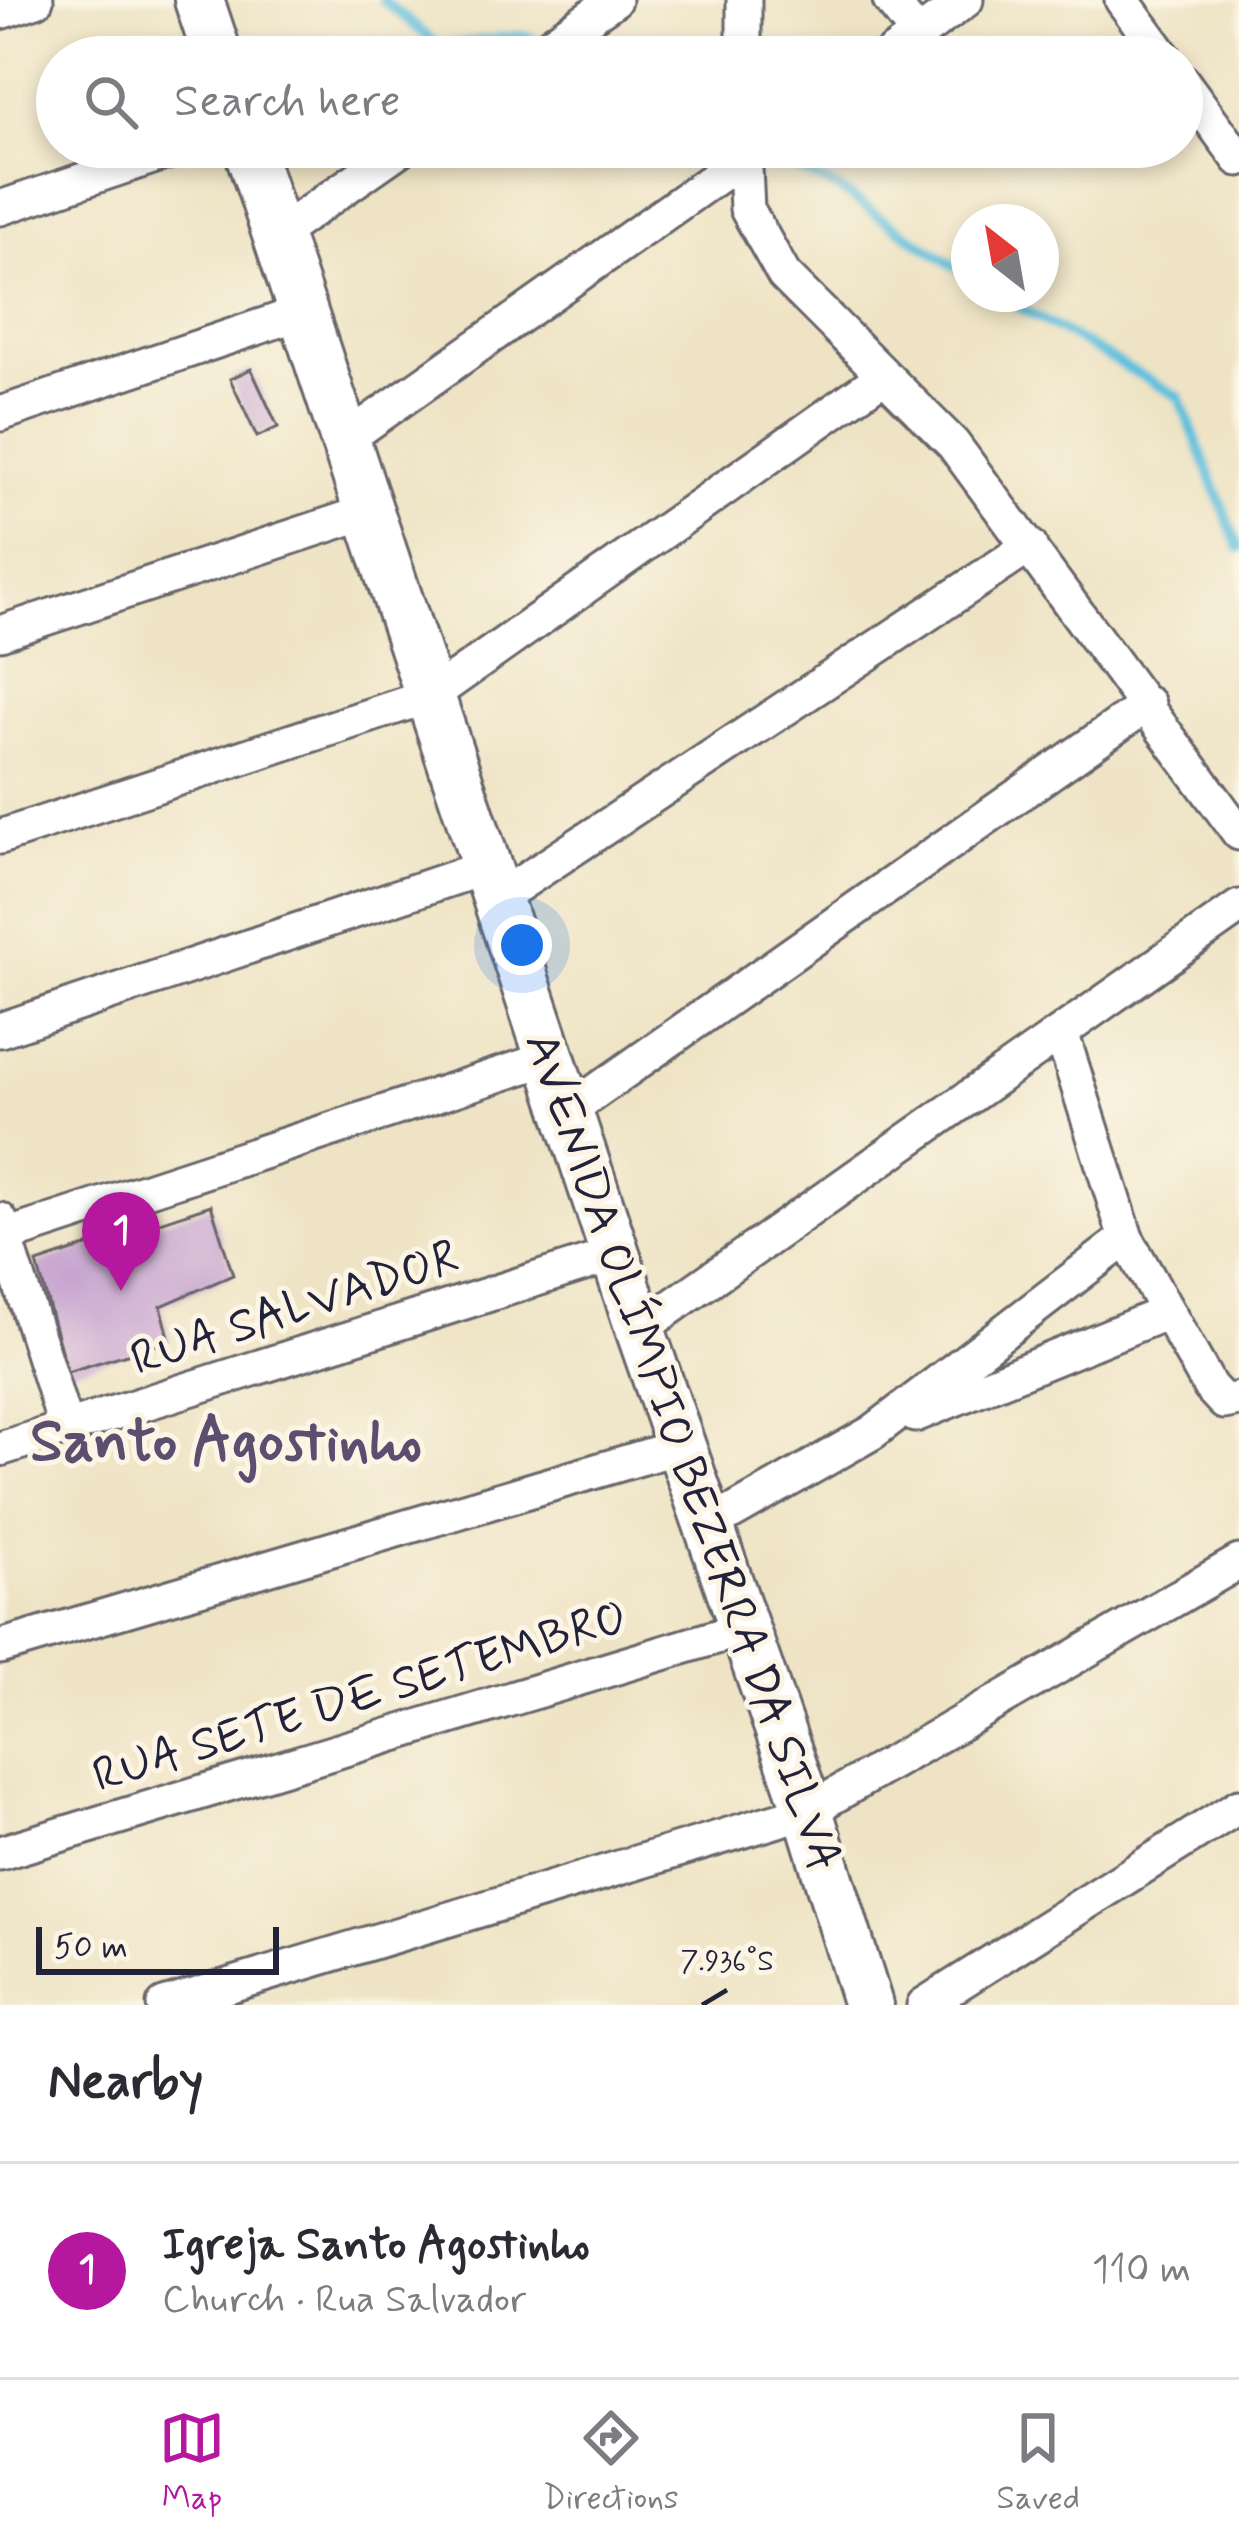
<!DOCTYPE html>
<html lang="en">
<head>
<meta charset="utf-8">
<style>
  :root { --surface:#fff; --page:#f7f7f7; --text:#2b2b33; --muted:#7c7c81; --line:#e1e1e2; --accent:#b5179e }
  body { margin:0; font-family:Mynerve,sans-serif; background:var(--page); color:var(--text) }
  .compass { position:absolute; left:951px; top:204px; width:108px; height:108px; border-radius:50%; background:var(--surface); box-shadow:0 6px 18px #0003; rotate:329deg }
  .scale { position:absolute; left:36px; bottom:30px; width:243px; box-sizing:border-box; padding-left:12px; border:6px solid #22223b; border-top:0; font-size:33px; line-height:42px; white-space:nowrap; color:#22223b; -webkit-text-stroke:9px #fcf5e5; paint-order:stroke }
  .you { position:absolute; left:522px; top:945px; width:42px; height:42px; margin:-30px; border:9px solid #fff; border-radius:50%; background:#1a73e8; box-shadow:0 0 0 18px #1a73e833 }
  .badge { display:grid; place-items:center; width:78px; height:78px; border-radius:50%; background:var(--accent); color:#fff; font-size:39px; font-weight:700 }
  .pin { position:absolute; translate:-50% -99px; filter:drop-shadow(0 3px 6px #0008) }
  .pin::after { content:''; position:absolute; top:63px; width:42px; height:36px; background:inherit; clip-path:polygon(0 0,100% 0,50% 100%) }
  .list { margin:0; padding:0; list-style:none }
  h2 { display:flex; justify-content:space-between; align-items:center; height:156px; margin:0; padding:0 48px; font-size:51px }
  h2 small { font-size:39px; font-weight:400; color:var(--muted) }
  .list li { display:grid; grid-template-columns:78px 1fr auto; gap:36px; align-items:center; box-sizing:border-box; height:216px; padding:0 48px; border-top:3px solid var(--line) }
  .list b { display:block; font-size:45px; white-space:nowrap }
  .list p { margin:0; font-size:39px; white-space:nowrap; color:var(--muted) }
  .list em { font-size:39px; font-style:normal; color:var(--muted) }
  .icon { flex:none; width:66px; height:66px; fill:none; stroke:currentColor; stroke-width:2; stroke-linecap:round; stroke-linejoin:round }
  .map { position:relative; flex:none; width:1239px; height:2005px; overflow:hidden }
  .search { position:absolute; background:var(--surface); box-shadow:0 6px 18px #0003; left:36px; right:36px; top:36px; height:132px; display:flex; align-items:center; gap:30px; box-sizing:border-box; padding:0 42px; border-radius:66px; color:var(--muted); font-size:45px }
  .sheet { height:372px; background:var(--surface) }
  nav { display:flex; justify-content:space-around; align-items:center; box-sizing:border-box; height:168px; border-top:3px solid var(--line); background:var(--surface); font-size:33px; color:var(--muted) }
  nav a { display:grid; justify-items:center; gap:6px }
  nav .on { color:var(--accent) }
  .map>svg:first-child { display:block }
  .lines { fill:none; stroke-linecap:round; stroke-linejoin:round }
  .stream { stroke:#5fc0dd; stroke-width:10 }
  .building { fill:#c4a0cf }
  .street-casing { stroke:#69666b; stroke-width:39 }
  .secondary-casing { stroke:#69666b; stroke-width:54 }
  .street { stroke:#fff; stroke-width:33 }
  .secondary { stroke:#fff; stroke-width:48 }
  .ticks { fill:none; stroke:#22223b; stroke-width:4.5 }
  .labels { text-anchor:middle; stroke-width:10; stroke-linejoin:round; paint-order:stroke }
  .street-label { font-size:48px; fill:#22223b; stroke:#fcf5e5 }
  .district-label { font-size:60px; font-weight:bold; fill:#5b4e6f; stroke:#fcf5e5 }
  .ticks-label { font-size:30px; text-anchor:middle; fill:#22223b; stroke:#fcf5e5; stroke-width:10; stroke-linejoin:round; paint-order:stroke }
</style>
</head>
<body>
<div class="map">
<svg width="1239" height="2005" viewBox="0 0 1239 2005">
  <rect width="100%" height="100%" fill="#fcf5e5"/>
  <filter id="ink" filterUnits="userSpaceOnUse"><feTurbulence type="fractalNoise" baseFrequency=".00833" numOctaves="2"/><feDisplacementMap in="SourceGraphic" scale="24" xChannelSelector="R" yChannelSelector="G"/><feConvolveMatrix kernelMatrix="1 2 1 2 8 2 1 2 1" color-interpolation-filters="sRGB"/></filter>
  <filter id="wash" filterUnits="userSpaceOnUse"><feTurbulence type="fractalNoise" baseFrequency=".004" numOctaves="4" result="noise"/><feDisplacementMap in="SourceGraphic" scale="48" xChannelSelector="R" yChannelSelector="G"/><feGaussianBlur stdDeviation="2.7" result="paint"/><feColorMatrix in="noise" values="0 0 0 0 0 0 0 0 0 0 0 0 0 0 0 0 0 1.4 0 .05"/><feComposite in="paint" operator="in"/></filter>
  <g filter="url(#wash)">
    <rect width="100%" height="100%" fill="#eee3c4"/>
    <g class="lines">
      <path class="stream" d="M383,0L439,46L524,35L567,57
        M761,152L839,189L969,276
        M996,294L1179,397L1239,548"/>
    </g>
    <g id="blocks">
      <path class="building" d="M251,369L278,427L257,437L230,379Z
        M211,1205L233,1275L161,1306L170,1341L67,1372L37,1263Z"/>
    </g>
  </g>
  <g filter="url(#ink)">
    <use href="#blocks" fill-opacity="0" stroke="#69666b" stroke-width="3"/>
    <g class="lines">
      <g class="street-casing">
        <path id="street" d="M890,0L918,35
          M1122,0L1164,57
          M0,12L36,0
          M532,57L614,0
          M744,57V0
          M887,57L966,0
          M1182,81L1239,159
          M744,147L747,209L784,275L953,444L1239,833
          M0,208L182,147
          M277,235L403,147
          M0,414L303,312
          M346,439L756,149
          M0,633L370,511
          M0,837L432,695L882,377
          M500,897L1030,546
          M0,1030L489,866
          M1062,1035L1126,1238L1210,1387L1224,1402L1239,1399
          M571,1109L1148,704
          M0,1220L66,1428
          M0,1238L553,1057
          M640,1329L1239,907
          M915,1415L1163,1314
          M0,1449L616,1254
          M708,1526L873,1432L1126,1238
          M0,1647L681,1446
          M0,1853L746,1628
          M164,2005L808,1811L1239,1562
          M924,2005L1239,1806"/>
      </g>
      <g class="secondary-casing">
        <path id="secondary" d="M199,0L218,57
          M248,147L640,1329L808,1811L868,2005"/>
      </g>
      <use href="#street" class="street"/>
      <use href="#secondary" class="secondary"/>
    </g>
  </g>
  <path class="ticks" d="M702,2005L727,1990"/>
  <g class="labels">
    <g class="street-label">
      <text transform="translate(294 1306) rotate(-18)" y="17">RUA SALVADOR</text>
      <text transform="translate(685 1451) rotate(71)" y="17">AVENIDA OLÍMPIO BEZERRA DA SILVA</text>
      <text transform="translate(359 1694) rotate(-17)" y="17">RUA SETE DE SETEMBRO</text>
    </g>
    <g class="district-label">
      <text x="226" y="1460">Santo Agostinho</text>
    </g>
  </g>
  <g class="ticks-label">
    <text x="727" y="1970">7.936°S</text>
  </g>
</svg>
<svg class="compass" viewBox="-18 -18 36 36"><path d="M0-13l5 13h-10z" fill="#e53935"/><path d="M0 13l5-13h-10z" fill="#7c7c81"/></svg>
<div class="scale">50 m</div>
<div class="you"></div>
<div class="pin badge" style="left:121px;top:1291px">1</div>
<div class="search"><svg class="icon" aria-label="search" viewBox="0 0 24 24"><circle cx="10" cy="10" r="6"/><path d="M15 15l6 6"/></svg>Search here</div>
</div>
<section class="sheet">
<h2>Nearby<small></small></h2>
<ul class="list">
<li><span class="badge">1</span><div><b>Igreja Santo Agostinho</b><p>Church · Rua Salvador</p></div><em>110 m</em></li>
</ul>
</section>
<nav>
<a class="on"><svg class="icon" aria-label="map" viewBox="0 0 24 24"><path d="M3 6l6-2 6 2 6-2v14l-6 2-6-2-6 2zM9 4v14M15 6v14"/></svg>Map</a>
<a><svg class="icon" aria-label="directions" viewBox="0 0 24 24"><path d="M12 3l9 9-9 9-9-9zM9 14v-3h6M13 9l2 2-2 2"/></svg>Directions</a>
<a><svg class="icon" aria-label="saved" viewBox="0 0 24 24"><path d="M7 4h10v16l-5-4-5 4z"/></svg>Saved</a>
</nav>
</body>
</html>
